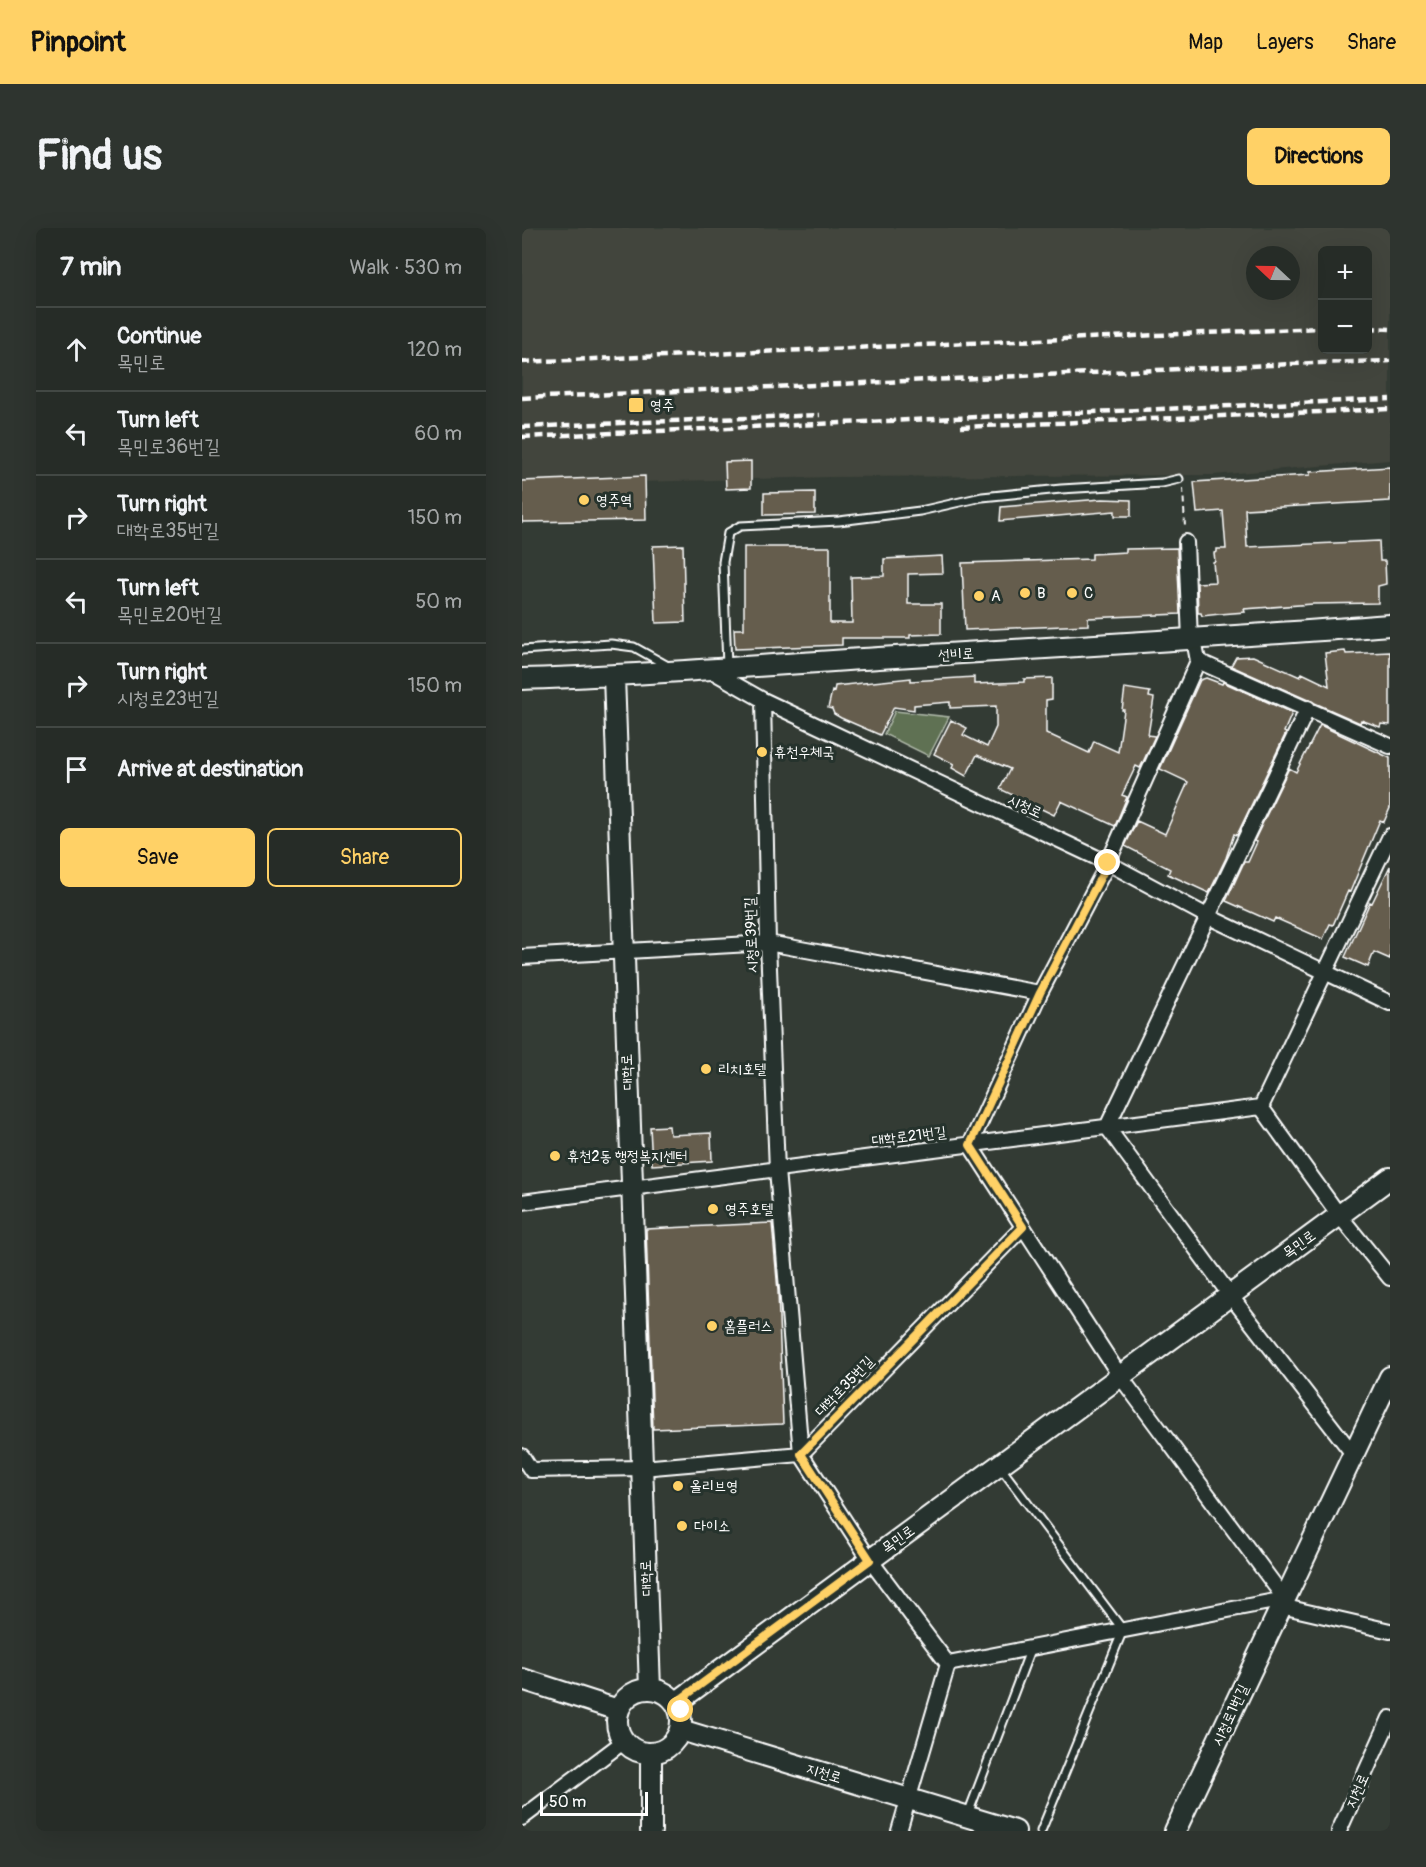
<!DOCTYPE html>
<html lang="en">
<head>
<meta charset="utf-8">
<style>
  :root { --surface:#262c27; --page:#2e342f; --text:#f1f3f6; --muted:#a4a7a7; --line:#424844; --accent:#ffd166 }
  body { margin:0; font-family:Pangolin,"Poor Story",sans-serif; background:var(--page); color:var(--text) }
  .controls { position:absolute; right:18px; top:18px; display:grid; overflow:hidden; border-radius:9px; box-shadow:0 6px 24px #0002 }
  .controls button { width:54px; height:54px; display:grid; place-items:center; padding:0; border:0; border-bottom:2px solid var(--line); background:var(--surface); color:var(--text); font:30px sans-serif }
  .compass { position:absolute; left:724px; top:18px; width:54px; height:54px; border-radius:50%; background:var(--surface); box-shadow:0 6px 24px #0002; rotate:292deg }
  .scale { position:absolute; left:18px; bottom:15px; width:108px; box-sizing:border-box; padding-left:6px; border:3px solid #fff; border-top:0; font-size:16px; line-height:21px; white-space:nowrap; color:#fff; -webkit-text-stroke:4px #26332d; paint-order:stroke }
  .stop { position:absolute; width:18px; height:18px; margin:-14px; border:4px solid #ffd166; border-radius:50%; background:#fff }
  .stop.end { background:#ffd166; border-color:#fff; box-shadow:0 2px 6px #0008 }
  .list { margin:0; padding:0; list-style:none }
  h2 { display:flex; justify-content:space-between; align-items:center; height:78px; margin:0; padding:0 24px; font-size:26px }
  h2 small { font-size:20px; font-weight:400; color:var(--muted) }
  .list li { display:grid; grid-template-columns:39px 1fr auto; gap:18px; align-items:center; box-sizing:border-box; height:84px; padding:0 24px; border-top:2px solid var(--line) }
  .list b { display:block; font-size:22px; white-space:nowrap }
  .list p { margin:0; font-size:20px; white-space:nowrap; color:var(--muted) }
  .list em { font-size:20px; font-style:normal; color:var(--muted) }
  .actions { display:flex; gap:12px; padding:18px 24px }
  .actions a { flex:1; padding:14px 0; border:2px solid var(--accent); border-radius:9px; text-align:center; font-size:21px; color:var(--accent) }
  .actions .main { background:var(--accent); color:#111 }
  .icon { flex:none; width:33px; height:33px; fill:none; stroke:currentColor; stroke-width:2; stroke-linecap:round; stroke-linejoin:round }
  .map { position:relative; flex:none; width:868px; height:1603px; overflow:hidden; border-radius:9px }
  header { display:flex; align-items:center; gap:36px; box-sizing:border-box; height:84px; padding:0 30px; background:var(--accent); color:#111 }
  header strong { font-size:28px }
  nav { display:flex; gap:33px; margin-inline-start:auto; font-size:21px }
  .intro { display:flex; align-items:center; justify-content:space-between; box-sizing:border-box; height:144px; padding:0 36px }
  h1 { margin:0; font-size:42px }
  .button { padding:15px 27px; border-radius:9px; background:var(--accent); color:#111; font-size:21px; font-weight:700 }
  main { display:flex; gap:36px; padding:0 36px }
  aside { flex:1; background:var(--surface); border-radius:9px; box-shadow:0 6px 24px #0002 }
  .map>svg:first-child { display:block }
  .built { fill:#42453c; fill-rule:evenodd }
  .green { fill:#5f7153; stroke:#afb8a9; stroke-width:1.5 }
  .building { fill:#655d4e; stroke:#fff; stroke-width:1.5 }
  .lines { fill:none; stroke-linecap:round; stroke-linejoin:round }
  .service-casing { stroke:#fff; stroke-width:11 }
  .minor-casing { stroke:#fff; stroke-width:18 }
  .secondary-casing { stroke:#fff; stroke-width:24 }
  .path { stroke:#fff; stroke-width:2; stroke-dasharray:6 4.5; stroke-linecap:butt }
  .service { stroke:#26332d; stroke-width:7 }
  .minor { stroke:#26332d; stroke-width:14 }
  .secondary { stroke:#26332d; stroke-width:20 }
  .rail { stroke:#fff; stroke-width:4.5; stroke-dasharray:9 4.5; stroke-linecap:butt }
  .route { stroke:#ffd166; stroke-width:8 }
  .poi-dot { fill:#ffd166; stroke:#26332d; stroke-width:2 }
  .labels { text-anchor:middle; stroke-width:6; stroke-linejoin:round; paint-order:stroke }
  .poi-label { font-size:15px; fill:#fff; stroke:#26332d; text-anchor:start }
  .street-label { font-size:15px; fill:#fff; stroke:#26332d }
</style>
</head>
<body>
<header>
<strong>Pinpoint</strong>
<nav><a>Map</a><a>Layers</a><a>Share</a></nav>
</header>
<div class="intro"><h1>Find us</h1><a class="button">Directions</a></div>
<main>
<aside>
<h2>7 min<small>Walk · 530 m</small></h2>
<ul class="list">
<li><svg class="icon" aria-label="ahead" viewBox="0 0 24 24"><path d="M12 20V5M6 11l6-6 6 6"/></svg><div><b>Continue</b><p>목민로</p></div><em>120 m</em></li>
<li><svg class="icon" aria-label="left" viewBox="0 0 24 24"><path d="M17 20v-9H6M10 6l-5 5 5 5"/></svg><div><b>Turn left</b><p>목민로36번길</p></div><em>60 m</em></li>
<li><svg class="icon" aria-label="right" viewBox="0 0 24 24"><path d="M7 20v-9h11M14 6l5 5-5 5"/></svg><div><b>Turn right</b><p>대학로35번길</p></div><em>150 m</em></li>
<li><svg class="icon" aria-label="left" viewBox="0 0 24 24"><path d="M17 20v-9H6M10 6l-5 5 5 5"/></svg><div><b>Turn left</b><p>목민로20번길</p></div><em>50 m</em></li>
<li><svg class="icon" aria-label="right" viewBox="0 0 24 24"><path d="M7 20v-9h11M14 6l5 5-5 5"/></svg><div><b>Turn right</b><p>시청로23번길</p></div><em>150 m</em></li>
<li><svg class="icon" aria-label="arrive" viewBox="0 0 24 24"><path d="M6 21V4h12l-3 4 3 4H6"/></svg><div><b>Arrive at destination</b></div></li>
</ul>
<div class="actions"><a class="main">Save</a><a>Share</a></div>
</aside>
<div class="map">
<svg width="868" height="1603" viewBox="0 0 868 1603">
  <rect width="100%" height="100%" fill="#333b34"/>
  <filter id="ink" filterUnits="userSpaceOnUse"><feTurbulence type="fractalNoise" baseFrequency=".0167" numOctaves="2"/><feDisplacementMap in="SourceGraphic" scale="12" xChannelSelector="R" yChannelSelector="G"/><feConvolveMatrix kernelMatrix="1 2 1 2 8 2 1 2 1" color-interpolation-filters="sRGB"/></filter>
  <g filter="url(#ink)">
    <path class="built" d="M0,0H868V232L691,247L308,249L0,257ZM800,22H846V122H800ZM733,27H769V63H733Z"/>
    <path class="green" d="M373,483L427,489L407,528L362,506Z"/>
    <path class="building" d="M229,233V260L204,261L203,234Z
      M868,239V273L723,281L725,319L857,313L858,333H863L864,356L856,358V375L791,376L722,381L723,384L698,386L680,388L679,385H676L675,355L693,354L691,334L693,333L692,325L695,324V321H704L701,283L675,285L672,254L788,247V244Z
      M123,248L124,292L0,294V253Z
      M293,264V286L242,287V265Z
      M580,271L609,272V288H593V283L478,293L479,279Z
      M161,317L163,394L134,395L131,318Z
      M222,319H308V395H330L329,349L362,348V331L420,328L421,345L386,346V376H419V406L388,407V410H320V417L213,421L212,401H222Z
      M655,320L658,386L566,390V397L443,402L440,335L570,331V326L604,324V321Z
      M823,423L824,426L868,424V497L859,496L858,499L839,492L838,495L709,438L714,429L731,428L778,449L780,445L807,458L803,425Z
      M452,449V456L502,454V451L530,450V471L524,472V505L567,525L572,513L596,524L602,482H600L603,460L628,464L627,469L632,470L626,507L633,508L621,534L618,540L614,538L600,567L605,569L593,598L539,573L532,587L478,561L488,541L455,527L444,548L430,540L432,536L412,526L429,492L445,500L441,507L465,519L474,499V478L428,480V474L392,477V482L372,479L358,507L319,490L312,486L310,481L306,480L310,463L312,464L313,458L389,450V453Z
      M684,450L700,456L701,454L770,485L762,504L764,505L715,607L712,606L704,630L687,665L646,646L648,641L603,618L615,593L643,606L666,554L638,541L678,452Z
      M798,497L868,530V580L862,594L858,592L828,664L826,663L811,697L808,696L801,711L753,690L751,694L704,673L722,634H726L735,614L732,613L767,540L774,544Z
      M868,638V731L852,724L846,739L823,729L848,674L850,675Z
      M147,898L148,907L189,905L190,933L130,937L128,899Z
      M250,995L256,1063L261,1196L131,1201L124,1001Z"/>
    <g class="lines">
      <g class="service-casing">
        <path id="service" d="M0,422L89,416L112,419L146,438
          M205,438L201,334L206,305L218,298L317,293L398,283L460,269L539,261L640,255L657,251
          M479,1240L601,1402L519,1603
          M446,1586L509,1420"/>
      </g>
      <g class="minor-casing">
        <path id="minor" d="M664,314L668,412
          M676,433L868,518
          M188,442L241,472L586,635L685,688L868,775
          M241,472L246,715L255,942L279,1226L348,1332L426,1436
          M786,480L585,899L708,1067L831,1226
          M0,729L246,715L518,765
          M739,879L868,608
          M739,879L817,987L868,1050
          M0,974L739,879
          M0,1228L9,1242
          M9,1242L120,1240L279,1226L501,999
          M759,1378L868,1403
          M426,1436L763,1371L598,1148L448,917L518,765L586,635L676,433L672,412
          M0,1590L101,1514
          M377,1603L426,1436
          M817,1603L868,1490"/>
      </g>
      <g class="secondary-casing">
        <path id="secondary" d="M92,448L128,1461
          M0,451C119,448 238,437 357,430C528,420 698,410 868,397
          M0,1451L96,1482
          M95 1493a32 32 0 1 1 64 0a32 32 0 1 1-64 0Z
          M155,1474L868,950
          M159,1502L493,1603
          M129,1525V1603
          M653,1603L868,1149"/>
      </g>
      <path class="path" d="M661,260L663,299"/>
      <use href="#service" class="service"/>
      <use href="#minor" class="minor"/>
      <use href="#secondary" class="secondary"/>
      <path class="rail" d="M846,100L868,101
        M0,134L800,100
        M0,170L794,135L868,133
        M0,199L298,187
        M439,199L868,181
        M0,209L868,171"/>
    </g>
  </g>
  <g class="lines" filter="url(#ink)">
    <path class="route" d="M159,1482L155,1474L348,1332L279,1226L501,999L448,917L518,765L586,635"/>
  </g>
  <g class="poi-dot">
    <rect x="106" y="169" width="16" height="16" rx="3"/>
    <circle cx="62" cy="272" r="6"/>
    <circle cx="503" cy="365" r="6"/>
    <circle cx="550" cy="365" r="6"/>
    <circle cx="457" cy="368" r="6"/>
    <circle cx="240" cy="524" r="6"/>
    <circle cx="184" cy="841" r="6"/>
    <circle cx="33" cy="928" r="6"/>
    <circle cx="191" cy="981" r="6"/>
    <circle cx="190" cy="1098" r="6"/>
    <circle cx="156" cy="1258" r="6"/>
    <circle cx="160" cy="1298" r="6"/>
  </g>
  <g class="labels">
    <g class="poi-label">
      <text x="128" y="182">영주</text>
      <text x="74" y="277">영주역</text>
      <text x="515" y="370">B</text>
      <text x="562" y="370">C</text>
      <text x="469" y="373">A</text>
      <text x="252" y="529">휴천우체국</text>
      <text x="196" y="846">리치호텔</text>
      <text x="45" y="933">휴천2동 행정복지센터</text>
      <text x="203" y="986">영주호텔</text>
      <text x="202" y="1103">홈플러스</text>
      <text x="168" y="1263">올리브영</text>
      <text x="172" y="1303">다이소</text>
    </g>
    <g class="street-label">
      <text transform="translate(434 426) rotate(-3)" y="5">선비로</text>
      <text transform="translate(503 578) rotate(25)" y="5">시청로</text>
      <text transform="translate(229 707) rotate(-92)" y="5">시청로39번길</text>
      <text transform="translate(105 844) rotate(-92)" y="5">대학로</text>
      <text transform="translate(387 908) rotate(-7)" y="5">대학로21번길</text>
      <text transform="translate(777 1016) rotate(-36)" y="5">목민로</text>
      <text transform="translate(322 1158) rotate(-46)" y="5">대학로35번길</text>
      <text transform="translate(376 1311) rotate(-36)" y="5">목민로</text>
      <text transform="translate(124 1350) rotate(-92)" y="5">대학로</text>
      <text transform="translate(708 1487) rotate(-65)" y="5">시청로1번길</text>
      <text transform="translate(302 1545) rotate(17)" y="5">지천로</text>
      <text transform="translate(835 1563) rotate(-66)" y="5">지천로</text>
    </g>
  </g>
</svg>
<div class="controls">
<button>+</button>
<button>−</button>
</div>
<svg class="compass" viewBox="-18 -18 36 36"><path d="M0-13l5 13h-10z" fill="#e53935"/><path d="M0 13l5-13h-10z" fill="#a4a7a7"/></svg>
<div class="scale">50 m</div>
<div class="stop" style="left:159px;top:1482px"></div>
<div class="stop end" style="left:586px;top:635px"></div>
</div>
</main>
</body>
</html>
